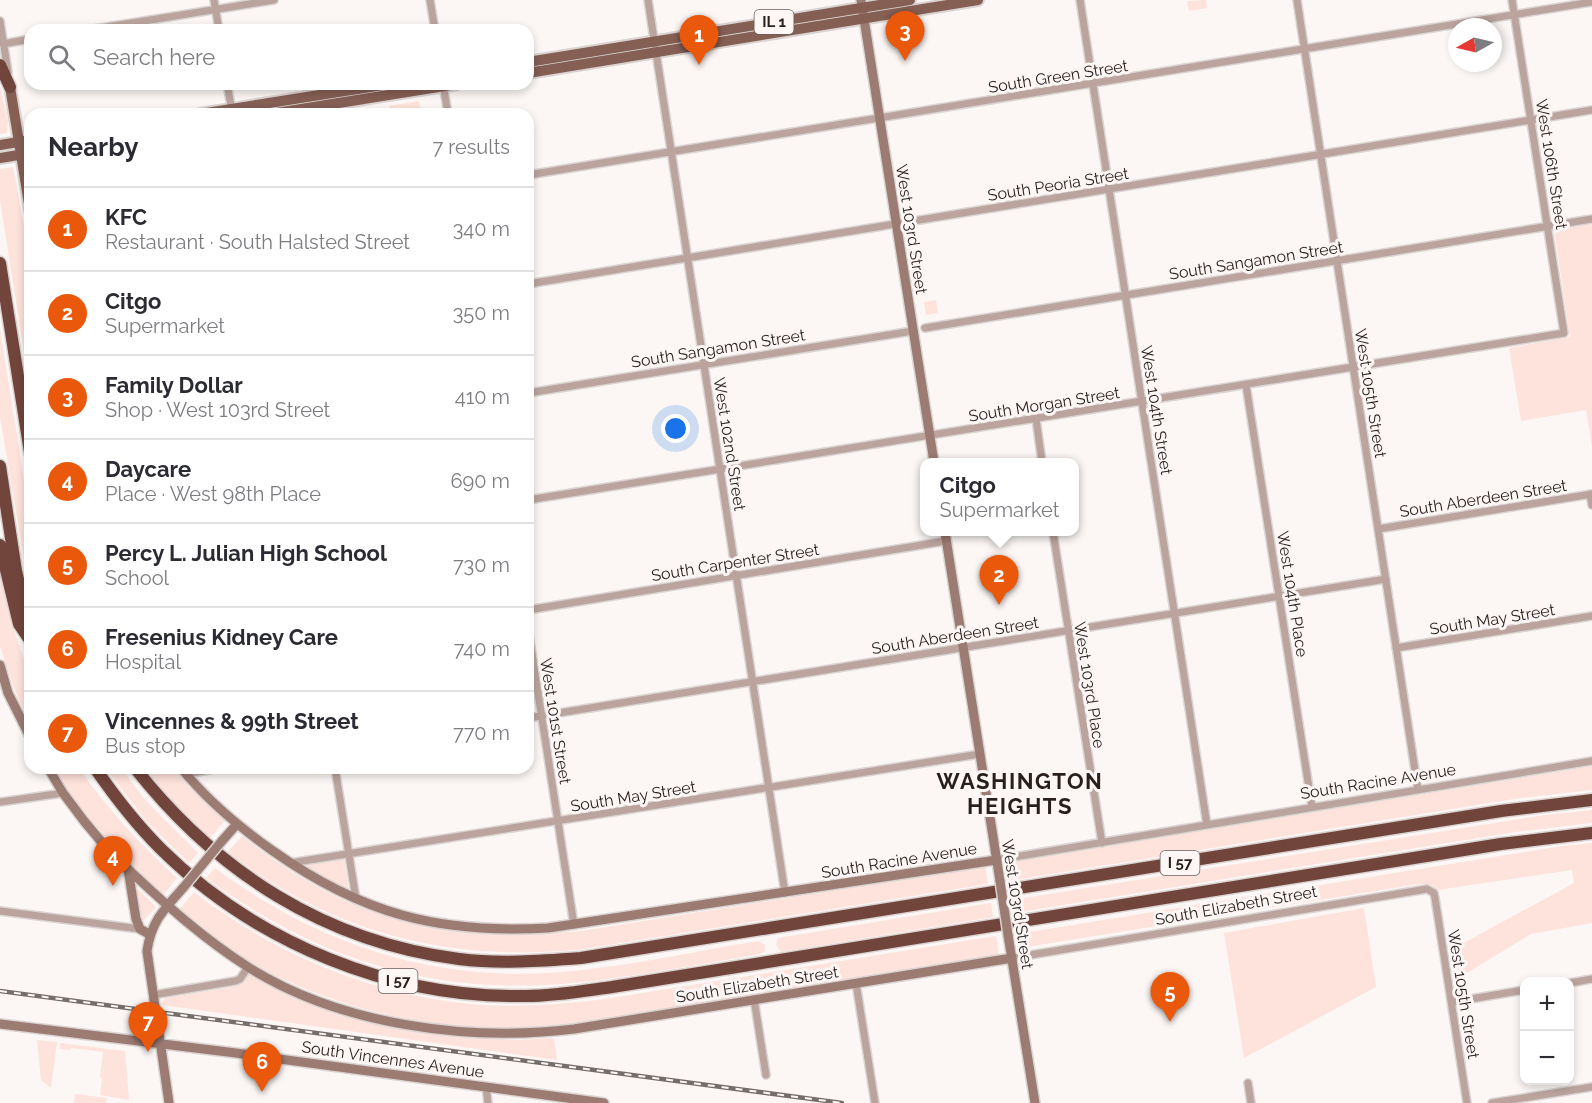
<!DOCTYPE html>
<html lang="en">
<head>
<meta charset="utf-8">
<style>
  :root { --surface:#fff; --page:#f2f2f3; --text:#2b2b33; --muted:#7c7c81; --line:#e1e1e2; --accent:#ea580c }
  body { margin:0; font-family:Raleway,sans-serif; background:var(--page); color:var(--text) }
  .controls { position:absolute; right:18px; bottom:18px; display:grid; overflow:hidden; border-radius:12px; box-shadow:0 3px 9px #0003 }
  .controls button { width:54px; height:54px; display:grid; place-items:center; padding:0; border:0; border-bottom:2px solid var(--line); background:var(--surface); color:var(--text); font:30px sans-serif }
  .compass { position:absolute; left:1448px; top:18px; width:54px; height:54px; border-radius:50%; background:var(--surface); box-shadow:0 3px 9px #0003; rotate:262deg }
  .you { position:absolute; left:676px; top:429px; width:21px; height:21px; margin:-15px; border:4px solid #fff; border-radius:50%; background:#1a73e8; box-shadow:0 0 0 9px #1a73e833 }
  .badge { display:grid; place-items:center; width:39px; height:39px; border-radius:50%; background:var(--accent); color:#fff; font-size:20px; font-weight:700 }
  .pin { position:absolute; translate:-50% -50px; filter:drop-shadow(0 2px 3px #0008) }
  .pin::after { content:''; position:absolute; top:32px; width:21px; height:18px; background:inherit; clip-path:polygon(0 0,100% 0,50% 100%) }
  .popup { position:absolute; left:920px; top:458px; width:159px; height:78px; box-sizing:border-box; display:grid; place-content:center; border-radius:12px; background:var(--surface); filter:drop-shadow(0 2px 4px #0005); font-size:20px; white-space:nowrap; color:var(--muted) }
  .popup b { font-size:22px; color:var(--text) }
  .popup::after { content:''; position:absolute; left:50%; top:100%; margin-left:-12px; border:12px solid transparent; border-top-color:var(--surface) }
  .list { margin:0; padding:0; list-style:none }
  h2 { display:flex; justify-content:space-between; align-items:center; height:78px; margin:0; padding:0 24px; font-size:26px }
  h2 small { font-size:20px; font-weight:400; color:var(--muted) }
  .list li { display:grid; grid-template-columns:39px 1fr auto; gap:18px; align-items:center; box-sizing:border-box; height:84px; padding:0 24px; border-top:2px solid var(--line) }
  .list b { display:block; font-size:22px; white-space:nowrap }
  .list p { margin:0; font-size:20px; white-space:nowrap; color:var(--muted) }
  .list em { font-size:20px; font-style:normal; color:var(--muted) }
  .icon { flex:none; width:33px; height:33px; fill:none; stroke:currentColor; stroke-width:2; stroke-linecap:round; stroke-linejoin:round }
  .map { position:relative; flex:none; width:1592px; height:1103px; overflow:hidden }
  .search { position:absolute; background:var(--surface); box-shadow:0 3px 9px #0003; left:24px; top:24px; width:510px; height:66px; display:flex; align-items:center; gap:15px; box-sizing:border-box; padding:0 21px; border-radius:18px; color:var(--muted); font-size:22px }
  .panel { position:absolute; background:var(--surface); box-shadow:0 3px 9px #0003; left:24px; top:108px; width:510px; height:666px; border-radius:18px }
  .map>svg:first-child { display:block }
  .green { fill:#fee2dc }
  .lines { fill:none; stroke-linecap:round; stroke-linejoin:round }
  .street-casing { stroke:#dad4d2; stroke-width:10 }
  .secondary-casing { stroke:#dad4d2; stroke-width:12 }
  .primary-casing { stroke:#dad4d2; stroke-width:14 }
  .highway-casing { stroke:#dad4d2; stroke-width:15 }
  .street { stroke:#bba49e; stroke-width:7 }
  .secondary { stroke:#9c7b73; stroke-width:9 }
  .primary { stroke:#855e54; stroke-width:10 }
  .highway { stroke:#71453b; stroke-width:12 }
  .rail-casing { stroke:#756d6a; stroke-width:4.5 }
  .rail { stroke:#fcf7f5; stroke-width:2; stroke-dasharray:7; stroke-linecap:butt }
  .secondary-bridge-casing { stroke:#dad4d2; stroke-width:12; stroke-linecap:butt }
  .secondary-bridge { stroke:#9c7b73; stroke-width:9 }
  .labels { text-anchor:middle; stroke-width:6; stroke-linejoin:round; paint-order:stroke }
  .shield { fill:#fcf7f5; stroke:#68605d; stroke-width:1.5 }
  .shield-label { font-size:15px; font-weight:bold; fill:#281f1c }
  .street-label { font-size:16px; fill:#281f1c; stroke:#fcf7f5 }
  .district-label { font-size:22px; font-weight:bold; letter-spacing:1.5px; fill:#281f1c; stroke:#fcf7f5 }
</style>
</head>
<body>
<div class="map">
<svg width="1592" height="1103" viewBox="0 0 1592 1103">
  <rect width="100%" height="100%" fill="#fcf7f5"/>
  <path class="green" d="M1206,0L1207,8L1189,11L1187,1Z
    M0,87L8,120L7,133L0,134Z
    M419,101L421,114H391L389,106Z
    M13,167L29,253L30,391L0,200V169Z
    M1592,224V446L1586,410L1521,421L1509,348L1570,337L1555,235L1556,230Z
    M936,300L938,313L926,315L924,302Z
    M0,329L30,518V595L0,417Z
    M0,574L11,622L30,676V724L15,691L0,646Z
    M1592,766V790L1514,799L1009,881L1006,863Z
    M53,768H79C107,809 140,844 177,878L162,896L106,841L81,811Z
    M105,768H121L146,801L198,853L189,863L147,822Z
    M145,768H173L192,790L225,820L210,838L172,801Z
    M1592,810V823L1515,832L1014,913L1012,900L1545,815Z
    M242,836C353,924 441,942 581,931L985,866L988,884L583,949C451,963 333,934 228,852Z
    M1592,843V923L1531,934L1454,981L1449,951L1574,883L1572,870L1438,890L1431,885L1419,884L1020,948L1017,934L1562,846Z
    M344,858L349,891L302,866L304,865Z
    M215,868C313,941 424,980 547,973C618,969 689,952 759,941L765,945V951L761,954C699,964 636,977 573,983C434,996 318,960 206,878Z
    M138,889L156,907L143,921H141L136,890Z
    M194,892C277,956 378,998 483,1005C524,1007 565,1004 605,999L996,936L999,956L553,1027C454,1035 349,1015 261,968C232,952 205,931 179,910Z
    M991,903L993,917L781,952L776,945L778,938Z
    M1364,908L1376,987L1244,1058L1224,933Z
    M251,974L369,1021L396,1027L482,1038L518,1040L554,1038L557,1060L162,1005L163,1000L166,998L237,986L247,975Z
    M37,1040L57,1042L51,1088L41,1080Z
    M60,1043L125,1051L129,1100L100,1095L102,1078L100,1077L103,1052L71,1048L70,1050L60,1049Z
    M75,1094L107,1098L106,1103H74Z"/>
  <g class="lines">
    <g class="street-casing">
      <path id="street" d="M214,0L219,30
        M430,0L435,30
        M648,0L785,893
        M1080,0L1207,825
        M1297,0L1418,790
        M0,21L8,72
        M88,30L274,0
        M3,44L30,39
        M227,84L232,111
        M443,84L448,114
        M528,175L1592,2
        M528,284L1592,110
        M925,328L1592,219
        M1246,385L1312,807
        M528,393L913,331
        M1036,419L1042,462
        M1590,494L1592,505
        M528,500L1564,333L1512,0
        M1378,529L1592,494
        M1053,532L1102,843
        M528,610L946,541
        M528,628L574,925
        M1396,648L1592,616
        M528,718L1386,579
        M335,768L356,899
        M186,774L220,768
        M0,802L63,793
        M996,860L1592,761
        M290,863L980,754
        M0,911L140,929
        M1012,958L1427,889L1434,893L1435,898L1467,1103
        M856,983L875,1103
        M1570,983L1592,979
        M153,995L235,981L240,979L248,967
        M754,999L766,1075
        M1453,1002L1524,990
        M1248,1083L1251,1103
        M486,1087L488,1103
        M1492,1103L1592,1087"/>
    </g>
    <g class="secondary-casing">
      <path id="secondary" d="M861,0L934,462
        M945,532L1000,881
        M0,665L8,693L30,737
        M48,768L63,793L84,821L104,845L128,869L136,919L140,929L149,934
        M181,768C207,800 239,827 273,851C362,914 439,934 548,928L996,860
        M221,842L237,824
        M128,869C166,905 204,939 248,967C340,1025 468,1042 574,1029L1012,958
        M1008,935L1035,1103
        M0,1024L236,1053L604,1103
        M169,1103L147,951C151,922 164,909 183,888"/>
    </g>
    <g class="primary-casing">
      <path id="primary" d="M528,62L910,0
        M528,73L978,0
        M10,87L30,210
        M200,114L389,84
        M270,114L457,84
        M0,145L30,140
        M0,158L30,153"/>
    </g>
    <g class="highway-casing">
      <path id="highway" d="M0,65L10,87
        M0,263L30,452
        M0,466L16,571L30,629
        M0,545L19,624L30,640
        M95,768C115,797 136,824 161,849C256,943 392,999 526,996C555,996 583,991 612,987L1501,844L1592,833
        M135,768C217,872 325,942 459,959C499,964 541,961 581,958L1501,811L1592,800"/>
    </g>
    <use href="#street" class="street"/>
    <use href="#secondary" class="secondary"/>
    <use href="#primary" class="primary"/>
    <use href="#highway" class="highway"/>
    <g class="rail-casing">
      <path id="rail" d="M0,991L842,1103"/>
    </g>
    <use href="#rail" class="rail"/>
    <g class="secondary-bridge-casing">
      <path id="secondary-bridge" d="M1000,881L1008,935
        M183,888L221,842"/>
    </g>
    <use href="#secondary-bridge" class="secondary-bridge"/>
  </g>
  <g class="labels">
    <g class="shield">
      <rect x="754.5" y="10" width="39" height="24" rx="4.5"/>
      <rect x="1160.5" y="851" width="39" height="24" rx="4.5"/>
      <rect x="378.5" y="969" width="39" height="24" rx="4.5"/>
    </g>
    <g class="shield-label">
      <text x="774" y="27">IL 1</text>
      <text x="1180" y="868">I 57</text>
      <text x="398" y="986">I 57</text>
    </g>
    <g class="street-label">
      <text transform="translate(1058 76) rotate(-9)" y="6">South Green Street</text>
      <text transform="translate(1552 164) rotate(81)" y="6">West 106th Street</text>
      <text transform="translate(1058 184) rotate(-9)" y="6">South Peoria Street</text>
      <text transform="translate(912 229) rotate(81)" y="6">West 103rd Street</text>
      <text transform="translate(1256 260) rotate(-9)" y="6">South Sangamon Street</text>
      <text transform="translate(718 348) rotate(-9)" y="6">South Sangamon Street</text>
      <text transform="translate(1371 393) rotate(81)" y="6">West 105th Street</text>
      <text transform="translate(1044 404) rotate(-9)" y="6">South Morgan Street</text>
      <text transform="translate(1157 410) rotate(81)" y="6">West 104th Street</text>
      <text transform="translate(730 444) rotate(81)" y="6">West 102nd Street</text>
      <text transform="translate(1483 498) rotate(-9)" y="6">South Aberdeen Street</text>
      <text transform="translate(735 562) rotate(-9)" y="6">South Carpenter Street</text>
      <text transform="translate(1293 594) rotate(81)" y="6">West 104th Place</text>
      <text transform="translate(1492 619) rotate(-9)" y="6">South May Street</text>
      <text transform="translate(955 635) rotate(-9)" y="6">South Aberdeen Street</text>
      <text transform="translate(1090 685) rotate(81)" y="6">West 103rd Place</text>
      <text transform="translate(556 721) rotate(81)" y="6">West 101st Street</text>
      <text transform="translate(1378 781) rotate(-9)" y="6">South Racine Avenue</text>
      <text transform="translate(633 796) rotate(-9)" y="6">South May Street</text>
      <text transform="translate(899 860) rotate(-9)" y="6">South Racine Avenue</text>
      <text transform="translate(1018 904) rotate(81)" y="6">West 103rd Street</text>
      <text transform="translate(1236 905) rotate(-10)" y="6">South Elizabeth Street</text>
      <text transform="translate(757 984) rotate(-9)" y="6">South Elizabeth Street</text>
      <text transform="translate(1464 994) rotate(81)" y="6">West 105th Street</text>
      <text transform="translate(393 1059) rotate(8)" y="6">South Vincennes Avenue</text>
    </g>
    <g class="district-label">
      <text x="1020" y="789">WASHINGTON<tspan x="1020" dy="25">HEIGHTS</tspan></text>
    </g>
  </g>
</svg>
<div class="controls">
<button>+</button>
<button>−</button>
</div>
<svg class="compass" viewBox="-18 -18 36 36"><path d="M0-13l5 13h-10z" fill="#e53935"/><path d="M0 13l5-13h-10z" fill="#7c7c81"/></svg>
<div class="you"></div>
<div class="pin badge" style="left:699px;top:65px">1</div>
<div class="pin badge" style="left:999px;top:605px">2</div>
<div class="popup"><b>Citgo</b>Supermarket</div>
<div class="pin badge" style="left:905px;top:61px">3</div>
<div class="pin badge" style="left:113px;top:886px">4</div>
<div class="pin badge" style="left:1170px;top:1022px">5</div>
<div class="pin badge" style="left:262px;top:1092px">6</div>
<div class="pin badge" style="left:148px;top:1052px">7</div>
<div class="search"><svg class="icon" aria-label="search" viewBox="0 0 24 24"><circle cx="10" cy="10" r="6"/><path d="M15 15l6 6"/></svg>Search here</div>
<section class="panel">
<h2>Nearby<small>7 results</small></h2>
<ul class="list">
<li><span class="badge">1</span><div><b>KFC</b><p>Restaurant · South Halsted Street</p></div><em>340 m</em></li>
<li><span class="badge">2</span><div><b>Citgo</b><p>Supermarket</p></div><em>350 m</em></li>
<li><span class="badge">3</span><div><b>Family Dollar</b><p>Shop · West 103rd Street</p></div><em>410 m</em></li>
<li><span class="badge">4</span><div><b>Daycare</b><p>Place · West 98th Place</p></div><em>690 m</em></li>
<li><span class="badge">5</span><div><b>Percy L. Julian High School</b><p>School</p></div><em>730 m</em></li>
<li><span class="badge">6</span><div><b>Fresenius Kidney Care</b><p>Hospital</p></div><em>740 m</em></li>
<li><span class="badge">7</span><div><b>Vincennes &amp; 99th Street</b><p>Bus stop</p></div><em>770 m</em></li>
</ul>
</section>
</div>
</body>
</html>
